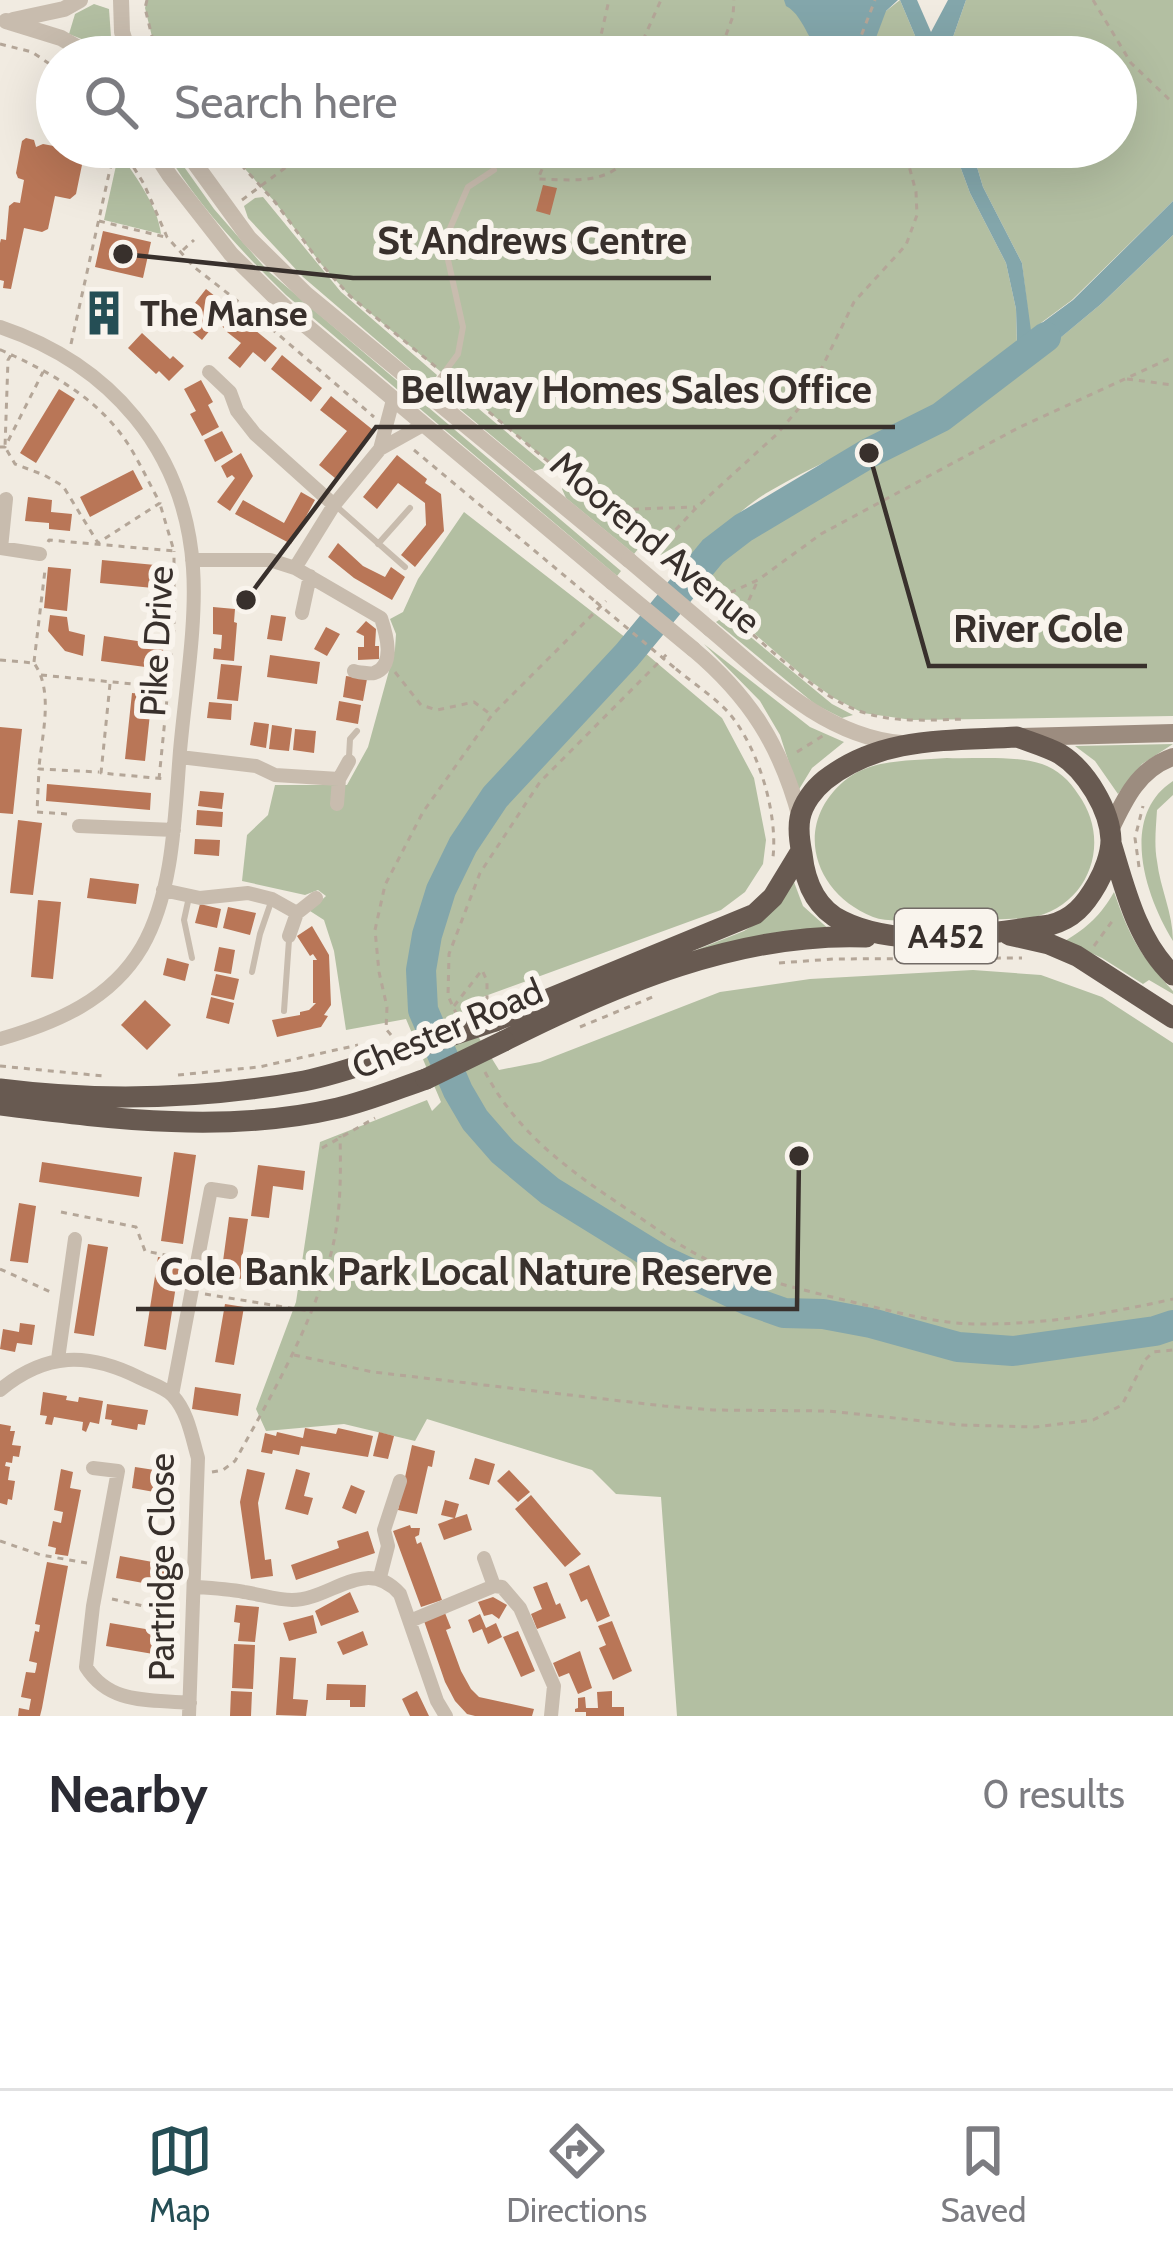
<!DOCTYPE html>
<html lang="en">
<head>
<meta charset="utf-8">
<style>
  :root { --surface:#fff; --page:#f2f2f3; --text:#2b2b33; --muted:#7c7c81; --line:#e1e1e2; --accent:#254e55 }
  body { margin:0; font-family:Cabin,sans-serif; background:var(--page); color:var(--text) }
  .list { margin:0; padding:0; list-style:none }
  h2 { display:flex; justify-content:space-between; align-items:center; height:156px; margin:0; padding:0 48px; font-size:51px }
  h2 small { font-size:39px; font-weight:400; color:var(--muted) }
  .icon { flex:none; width:66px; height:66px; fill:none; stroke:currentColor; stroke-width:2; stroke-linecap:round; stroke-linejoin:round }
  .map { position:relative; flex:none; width:1173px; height:1716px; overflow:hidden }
  .search { position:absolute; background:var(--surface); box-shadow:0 12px 48px #0002; left:36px; right:36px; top:36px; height:132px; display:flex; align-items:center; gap:30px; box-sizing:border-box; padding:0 42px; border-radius:66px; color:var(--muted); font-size:45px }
  .sheet { height:372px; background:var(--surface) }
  nav { display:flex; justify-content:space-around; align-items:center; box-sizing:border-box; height:168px; border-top:3px solid var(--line); background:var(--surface); font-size:33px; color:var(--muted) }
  nav a { display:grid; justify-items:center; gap:6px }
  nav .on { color:var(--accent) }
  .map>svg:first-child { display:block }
  .green { fill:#b3bfa2 }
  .water { fill:#83a6ab }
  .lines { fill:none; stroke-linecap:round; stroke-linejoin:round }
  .river { stroke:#83a6ab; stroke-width:30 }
  .building { fill:#b97657 }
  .path { stroke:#b4a698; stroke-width:3; stroke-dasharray:6 6; stroke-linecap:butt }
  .service { stroke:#c8bcae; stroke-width:6 }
  .minor { stroke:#c8bcae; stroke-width:14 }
  .tertiary { stroke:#c8bcae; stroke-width:16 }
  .secondary { stroke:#9c8c7f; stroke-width:18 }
  .trunk { stroke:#685a51; stroke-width:21 }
  .path-bridge { stroke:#b4a698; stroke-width:3; stroke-dasharray:6 6; stroke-linecap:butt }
  .tertiary-bridge { stroke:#c8bcae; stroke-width:16 }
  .trunk-bridge { stroke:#685a51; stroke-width:21 }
  .labels { text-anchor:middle; stroke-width:12; stroke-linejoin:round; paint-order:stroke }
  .shield { fill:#f9f4ed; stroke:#726b66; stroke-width:3 }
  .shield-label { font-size:33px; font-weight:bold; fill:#38302c }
  .poi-label { font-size:36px; font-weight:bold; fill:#38302c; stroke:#f9f4ed; text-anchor:start }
  .street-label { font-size:36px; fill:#38302c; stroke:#f9f4ed }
  .leader { fill:none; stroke:#38302c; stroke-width:4.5 }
  .callout-dot { fill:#38302c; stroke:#f9f4ed; stroke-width:4.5 }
  .callout-label { font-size:39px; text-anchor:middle; font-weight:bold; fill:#38302c; stroke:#f9f4ed; stroke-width:12; stroke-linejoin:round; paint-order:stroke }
</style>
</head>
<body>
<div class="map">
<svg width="1173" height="1716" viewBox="0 0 1173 1716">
  <rect width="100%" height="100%" fill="#f1ebe1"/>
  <path class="green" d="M147,0H875L886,11L900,0L924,57H157L145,8Z
    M966,0H1173V201L1072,300L1030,331L1022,263L983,187L971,147H1116V57H946Z
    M94,4L109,9L111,37L118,57H107L94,44L69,34L75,14Z
    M163,147H170L214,209L268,271L621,571L617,576L286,295C240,250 196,203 163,147Z
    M225,147H953L970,193L1006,263L1016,309L1017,346C950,415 852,443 770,491C740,508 705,545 678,569L622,524L642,544L634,554L566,498L562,489V473L350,296L321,264L275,202Z
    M119,152C135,176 158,206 161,234L104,220Z
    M263,197L341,292L437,375L436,377L422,379L303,277L248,218L244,206L255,198Z
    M1173,235V716L912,720L863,713L834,698L802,675L697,584L744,536L942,426L992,394L1101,304Z
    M448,383L548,467L534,471L449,400L446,392Z
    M464,512L644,652L722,718L754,778L766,840L763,864L745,892L721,910L466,1003L461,1009L499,1070L540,1062L720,992L810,979L973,970L1041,975L1102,997L1173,1043V1716H677L661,1497L616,1494L592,1470L427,1419L415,1441L344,1424L266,1431L256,1409L296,1302L320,1142L427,1100L432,1111L441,1102L406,1019L346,1030L334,951L324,920L310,911L326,896L318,890L305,895L242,881L247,835L268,815L275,785H347L368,747L395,649L396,634L390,619L403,612L418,579Z
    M725,616L832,704L853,715L842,718L816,705L716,622Z
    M704,644L810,727L844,742L812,768L798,791L780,735L760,701Z
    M1173,744L1142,764L1118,794L1095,761L1075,746Z
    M947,758C977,759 1013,755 1042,764C1057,769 1070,781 1078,794C1113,842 1089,907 1030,918C993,920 956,921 919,920C904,920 886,922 873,917C811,892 792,821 848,778C875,758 915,761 947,758Z
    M1173,781V795L1157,810C1156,827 1154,845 1157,861C1160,888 1173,913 1173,941C1145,896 1119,816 1173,781Z
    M794,882L803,906L832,932L641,972L744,931L762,920Z
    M1114,892C1131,940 1139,953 1173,991V994L1149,980L1143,984L1102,958L1065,941C1087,928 1101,915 1114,892Z"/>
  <path class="water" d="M784,0H898L886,11L871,51C858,51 844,59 832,56C808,52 807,17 786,6Z
    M900,0H917L931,32L948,0H966L946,57H924Z
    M953,147H971L983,187L1022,263L1031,331L1073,300L1173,201V235L1101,304L1018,373L1016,309L1006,263L970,193Z"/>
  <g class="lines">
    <path class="river" d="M1046,337L941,417L869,453L743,528L713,551L627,655L495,797L463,845L441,890L427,935L421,970L423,1010L458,1091L475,1120L503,1152L550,1191L660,1259L747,1300L784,1313L823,1314L871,1323L958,1347L1013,1351L1155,1331L1173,1325"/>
  </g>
  <path class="building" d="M26,138L34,140L36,147L43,144L75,150L79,155L78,159L83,160L76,194L70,199L55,196L48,229L42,232L24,228L11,289L3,288L4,281L0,280V243L1,239L6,240L9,206L14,202L20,203L24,180L18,178L16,173L22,141Z
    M543,185L557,188L550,215L536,211Z
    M103,231L151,242L143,278L95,267Z
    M206,289L236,313L224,328L213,319L208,326L211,329L202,340L183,324L194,311L197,313L201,308L195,303Z
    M98,295L118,299L111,331L91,327Z
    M239,317L277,348L265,362L253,352L240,368L228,358L241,343L227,332Z
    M142,333L170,359L173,356L184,366L169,381L159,371L156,374L128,348Z
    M282,355L322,388L311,402L271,369Z
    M201,380L213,402L208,405L219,427L202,436L190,414L196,411L184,389Z
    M59,389L75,399L36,463L20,453Z
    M331,396L373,430L335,478L319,465L347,431L320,410Z
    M222,431L233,452L215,462L204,440Z
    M241,453L253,476L230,511L217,502L235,478L232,475L227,478L221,466Z
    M397,455L427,479L425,483L441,494L444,531L415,567L401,555L426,525L425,503L398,483L377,509L363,497Z
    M133,470L143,489L90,517L80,497Z
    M301,492L315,500L291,544L235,514L243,500L284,523Z
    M28,497L52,500L51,512L72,514L70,531L49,529V523L25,521Z
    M338,543L363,566L385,577L391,567L405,577L392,600L354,578L328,557Z
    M102,560L166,566L164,589L100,583Z
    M48,567L71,569L67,611L44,608Z
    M213,607L235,609L234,622L237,623L234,661L213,659L214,648L221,649L222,635L213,634Z
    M50,615L67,617L69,631L85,635L83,656L65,651L48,631Z
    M271,615L286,617L282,641L267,639Z
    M366,621L376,629L375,646H379V659L358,660V647H364V636L356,632Z
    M326,627L340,634L327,656L314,649Z
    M104,636L164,645L160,669L101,661Z
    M270,655L320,662L317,684L267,677Z
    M221,664L242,666L238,701L217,699Z
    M346,676L367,679L363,701L343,697Z
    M132,693L152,695L145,761L125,759Z
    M339,701L361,705L358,724L336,720Z
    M209,702L232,704L231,720L207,718Z
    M254,722L269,724L266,748L250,745Z
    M272,725L292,728L289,751L269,749Z
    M0,727L22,729L13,814L0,813Z
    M295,729L316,731L314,753L293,750Z
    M47,784L151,793L150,810L46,801Z
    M200,791L224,793L222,809L198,806Z
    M197,810L223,812L222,827L196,825Z
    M18,820L42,823L33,895L10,893Z
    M195,839L220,840L219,856L194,854Z
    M90,878L139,884L136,904L87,898Z
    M38,900L61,902L53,979L31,977Z
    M200,904L221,909L217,928L195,923Z
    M228,907L256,913L250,935L223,928Z
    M312,926L329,955L331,1005L324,1015L328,1016L321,1027L277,1037L272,1020L300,1015V1012L309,1010L316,1003H313V960H317L313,954L310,956L297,936Z
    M219,947L235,950L231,974L214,971Z
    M167,958L189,964L185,981L163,975Z
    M216,974L239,979L234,1000L211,995Z
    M211,997L234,1003L229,1024L206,1018Z
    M145,1000L171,1025L147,1050L121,1025Z
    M174,1152L196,1155L183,1244L161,1241Z
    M42,1162L142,1177L139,1197L39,1182Z
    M258,1165L305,1171L303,1190L273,1186L269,1218L251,1216Z
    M19,1203L36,1206L28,1263L10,1261Z
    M229,1217L248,1219L242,1259L301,1268L299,1287L221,1276Z
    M88,1244L108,1247L94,1336L74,1333Z
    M158,1257L180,1260L166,1350L144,1346Z
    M225,1304L244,1307L234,1365L215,1362Z
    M20,1323L35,1325L32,1345L17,1343L15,1352L0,1349L3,1329L19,1332Z
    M195,1387L241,1394L238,1416L192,1409Z
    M43,1392L67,1396L66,1400L78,1402L79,1397L103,1401L99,1424L90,1422L86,1432L82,1430L83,1422L54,1417L52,1425L45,1424L47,1416L40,1415Z
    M107,1404L148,1410L145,1425L138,1424L137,1430L111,1425L112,1420L105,1419Z
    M0,1424L11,1426L10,1431H15L12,1445L21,1446L19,1457L13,1456L12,1463L6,1462L5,1466L10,1467L8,1480L15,1481L12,1500L8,1499L7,1505L0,1503Z
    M305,1428L336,1434L338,1428L373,1436L368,1457L301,1446L299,1455L273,1450L272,1454L261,1452L265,1433L276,1436L277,1432L303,1438Z
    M379,1432L394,1436L388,1459L373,1456Z
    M412,1445L435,1451L432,1467L428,1466L417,1514L398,1510Z
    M475,1458L495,1464L489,1485L469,1479Z
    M135,1467L174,1473L171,1495L132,1488Z
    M61,1469L73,1472L70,1488L81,1490L68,1556L55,1554L56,1548L48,1546L53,1521L61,1523L63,1512L54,1510Z
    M247,1469L265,1473L258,1503L265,1560L271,1559L273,1576L251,1579L240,1502Z
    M296,1469L310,1473L304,1496L313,1498L308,1515L285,1509Z
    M509,1470L530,1492L518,1502L497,1481Z
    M351,1485L365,1491L356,1514L342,1508Z
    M531,1495L581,1554L565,1567L515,1509Z
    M445,1500L459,1504L455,1518L467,1514L472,1530L444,1540L438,1524L454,1518L441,1515Z
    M410,1525L411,1528H420L419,1535L415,1537L417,1544L421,1542L442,1600L421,1607L393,1531Z
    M368,1531L375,1553L296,1580L291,1565L339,1548L337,1541Z
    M120,1556L169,1565L165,1587L116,1578Z
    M47,1562L68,1566L42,1708L40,1716H18L19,1708L29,1710L31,1699L21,1697L26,1672L35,1673L36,1669L37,1663L29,1661L35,1631L39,1632L40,1625L35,1624Z
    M589,1565L610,1616L597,1622L587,1599L581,1602L569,1574Z
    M547,1582L556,1605L560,1603L566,1618L537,1629L531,1614L542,1609L533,1587Z
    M350,1592L359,1612L321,1626L315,1611Z
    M493,1597L507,1605L499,1619L492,1614L484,1616L478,1602Z
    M236,1605L259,1607L255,1642L238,1641L240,1623L234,1622Z
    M445,1613L451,1628L446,1630L461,1671L471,1689L479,1697L534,1709L532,1716H475L467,1714L455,1701L445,1682L424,1621Z
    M480,1614L486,1628L496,1623L502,1637L488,1644L482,1629L473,1633L468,1620Z
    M313,1615L317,1633L289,1641L283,1623Z
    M612,1621L632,1671L613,1680L599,1648L606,1645L598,1626Z
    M110,1623L169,1633L165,1656L106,1646Z
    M363,1631L368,1645L343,1655L337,1642Z
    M518,1631L535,1671L521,1677L503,1637Z
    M234,1644L255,1645L253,1689L232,1688Z
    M580,1651L592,1688L578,1694L569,1673L559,1677L553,1663Z
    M280,1657L296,1658L293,1699L308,1700L306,1716L276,1715Z
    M327,1684L366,1685L365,1707H350V1700H326Z
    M231,1691L252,1692L251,1716H230Z
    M417,1691L429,1716H410L402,1699Z
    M612,1691V1707H624V1716H586V1712H575V1709L578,1708V1698L585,1697L586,1708H598L597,1692Z"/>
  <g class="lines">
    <path class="path" d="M147,0L145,8L157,57
      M1093,0L1131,63L1173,103
      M726,35L733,16L734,0
      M643,40L661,0
      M0,44L32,52L57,69
      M596,57L609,0
      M601,57L642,42L678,44L725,37L748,45L809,57
      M732,57L737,43
      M853,57L875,0
      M121,147L144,184L167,237L194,267L258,317L374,417
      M225,147L275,202L321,264L350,296L436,367
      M551,147L538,179C581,180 610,186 638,147
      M499,161L506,147
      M242,200L313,147
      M99,221L165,237
      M183,250L194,240
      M71,344L115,147
      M0,350H1C50,372 98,398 128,444C140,463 149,483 160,503L98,543L63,486L44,475L15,464L5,447L8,360L11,355
      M1127,379L1173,385
      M452,381L606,510L642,544
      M0,447H5L43,372
      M414,450L596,602
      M609,510L695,507
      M48,542L49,540L174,551L160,504
      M651,556L697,507L777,434L806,400L854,302L906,245L917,215L916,192L904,147
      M712,608L727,594L758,580L821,534L1018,428L1173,357
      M726,611C762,641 818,698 862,712C894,723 931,720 965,719
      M745,624L749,600L757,582
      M0,660L34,663C54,691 42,735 39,767
      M34,662L45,570
      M676,669C693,683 713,696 728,712C758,746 778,813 773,857
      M395,672L421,705L437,710L474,702L490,714
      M41,675L164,687
      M110,684L101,773L166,779
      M797,752L824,735
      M159,779L174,628V551
      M67,814L37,812L39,769L99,772
      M1139,867L1135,838L1143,806
      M1094,946L1113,920
      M779,963L833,959L1022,958
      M454,1006L482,970L487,981V1003
      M457,1015L448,996L449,954L480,873L540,782L668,653
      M580,1027L655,996
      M391,1035L386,1029L387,1007L379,972L375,930L385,885L423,812L492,715L606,601
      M0,1066L103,1076
      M485,1072C519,1137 577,1176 636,1215C659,1230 682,1248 706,1259C757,1280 812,1292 865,1305C900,1313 937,1323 973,1324C1042,1325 1106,1314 1173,1299
      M178,1075L259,1067L358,1045
      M322,1148L375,1118
      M61,1212L136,1227L145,1251L185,1259
      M0,1269L53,1293
      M205,1294L308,1311
      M294,1355L373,1372L664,1406L713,1410L828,1411L961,1425L1035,1427L1093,1420L1122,1405L1145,1360L1153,1352L1173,1350
      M212,1472L223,1470L235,1461C271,1396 310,1330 330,1257C341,1219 341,1176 340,1136
      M0,1541L41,1555L87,1563
      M112,1599L179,1614"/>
    <path class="service" d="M429,393L458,354L463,327L444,242L468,187L494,170
      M336,506L405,567
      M378,544L410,508
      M349,757L350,739L357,731
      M189,897L184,920L192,958
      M252,972L260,934L271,902
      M284,1011L289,940"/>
    <path class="minor" d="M0,327C110,364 185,450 193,568C197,623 185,694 180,751C175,812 174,892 142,947C111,1000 56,1023 0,1039
      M209,372L230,392L237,411L255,434L334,505
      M380,449L423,425
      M0,548L40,554
      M1,548L6,499
      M192,560H270L295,568L381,618C386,633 396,666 374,673C371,674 356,672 354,671
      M295,568L334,505L380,449L393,400
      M302,613L310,576
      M180,757L256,766L275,775L339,779
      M337,804L339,779L349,761
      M79,826L174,830
      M163,890L200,898L248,893L272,899L297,913
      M289,936L297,913L316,898
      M58,1359L75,1239
      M0,1390C46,1352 88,1352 140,1378C150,1383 166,1388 173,1396C188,1412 192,1438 198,1458L189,1716
      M172,1395L211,1189L231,1192
      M93,1468L118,1471L93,1606L86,1667C110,1705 149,1699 190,1703
      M484,1558L494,1586
      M380,1577L388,1546L384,1530L400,1481
      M195,1587C211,1588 228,1589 244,1592C259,1594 277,1600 292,1600C331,1600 365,1555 400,1594L437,1701L446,1716
      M410,1621L494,1586L502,1587L520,1608L554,1686L551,1716"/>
    <path class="tertiary" d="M121,0L122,32L130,57
      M13,20L64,9L80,0
      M6,21L61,38L94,57
      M151,147L170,176L231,254L291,313L612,582
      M183,147L249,238L306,294L629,560
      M710,629C767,677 824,736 901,743
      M693,649C750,697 781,746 800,818"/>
    <path class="secondary" d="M1021,737L1173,733
      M1109,832C1124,800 1138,769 1173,757"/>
    <path class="trunk" d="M1017,737C1030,742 1047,747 1060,754C1086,770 1110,810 1111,840C1111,854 1104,872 1097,884C1085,905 1073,919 1050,925C986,933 902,951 842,921C816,908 805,882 802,854C800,844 798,828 800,818C803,803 814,789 825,780C881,736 948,741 1017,737Z
      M1111,843C1125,889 1137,941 1173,975
      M1009,935L1049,944L1077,956L1173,1018
      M495,1021L755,914L773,897L801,851
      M504,1041C615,985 740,932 866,937
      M0,1089C102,1102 203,1099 304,1081C340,1074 376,1060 411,1049
      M0,1105C112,1119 227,1134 338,1108C368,1101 397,1089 426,1079"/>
    <path class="path-bridge" d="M642,544L726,611
      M596,602L676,669"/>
    <path class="tertiary-bridge" d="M629,560L710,629
      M612,582L693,649"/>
    <path class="trunk-bridge" d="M411,1049L495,1021
      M426,1079L504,1041"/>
  </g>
  <defs>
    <g id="building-bare" transform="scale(3.6)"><path d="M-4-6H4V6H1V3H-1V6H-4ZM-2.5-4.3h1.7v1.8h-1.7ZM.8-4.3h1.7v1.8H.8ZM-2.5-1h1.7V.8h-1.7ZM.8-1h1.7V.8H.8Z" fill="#254e55" stroke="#f9f4ed" stroke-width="2.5" paint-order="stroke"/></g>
  </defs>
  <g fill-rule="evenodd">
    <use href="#building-bare" x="104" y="313"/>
  </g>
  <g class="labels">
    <rect class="shield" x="895" y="909" width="102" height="54" rx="9"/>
    <g class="shield-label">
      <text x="946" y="948">A452</text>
    </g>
    <g class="poi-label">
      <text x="140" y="326">The Manse</text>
    </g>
    <g class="street-label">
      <text transform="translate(656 542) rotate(40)" y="13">Moorend Avenue</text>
      <text transform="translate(156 641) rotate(-87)" y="13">Pike Drive</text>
      <text transform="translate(447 1028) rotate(-23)" y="13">Chester Road</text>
      <text transform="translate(161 1567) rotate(-90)" y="13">Partridge Close</text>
    </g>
  </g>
  <path class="leader" d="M123 254L353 278H711M246 600L376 427H895M869 453L929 666H1147M799 1156L797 1309H136"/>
  <g class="callout-dot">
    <circle cx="123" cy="254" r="12"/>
    <circle cx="246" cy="600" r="12"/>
    <circle cx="869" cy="453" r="12"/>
    <circle cx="799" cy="1156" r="12"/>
  </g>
  <g class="callout-label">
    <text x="532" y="254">St Andrews Centre</text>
    <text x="636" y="403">Bellway Homes Sales Office</text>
    <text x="1038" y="642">River Cole</text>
    <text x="466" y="1285">Cole Bank Park Local Nature Reserve</text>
  </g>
</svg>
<div class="search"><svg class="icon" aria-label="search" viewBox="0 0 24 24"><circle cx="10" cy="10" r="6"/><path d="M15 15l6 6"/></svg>Search here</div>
</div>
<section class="sheet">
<h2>Nearby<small>0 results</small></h2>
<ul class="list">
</ul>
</section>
<nav>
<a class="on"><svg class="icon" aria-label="map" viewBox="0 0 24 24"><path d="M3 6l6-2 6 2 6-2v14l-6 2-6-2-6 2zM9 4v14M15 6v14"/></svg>Map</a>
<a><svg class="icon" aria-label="directions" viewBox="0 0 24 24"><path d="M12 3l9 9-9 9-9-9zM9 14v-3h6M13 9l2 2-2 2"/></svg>Directions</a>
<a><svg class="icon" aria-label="saved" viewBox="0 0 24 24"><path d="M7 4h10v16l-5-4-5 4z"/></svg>Saved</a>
</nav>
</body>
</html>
